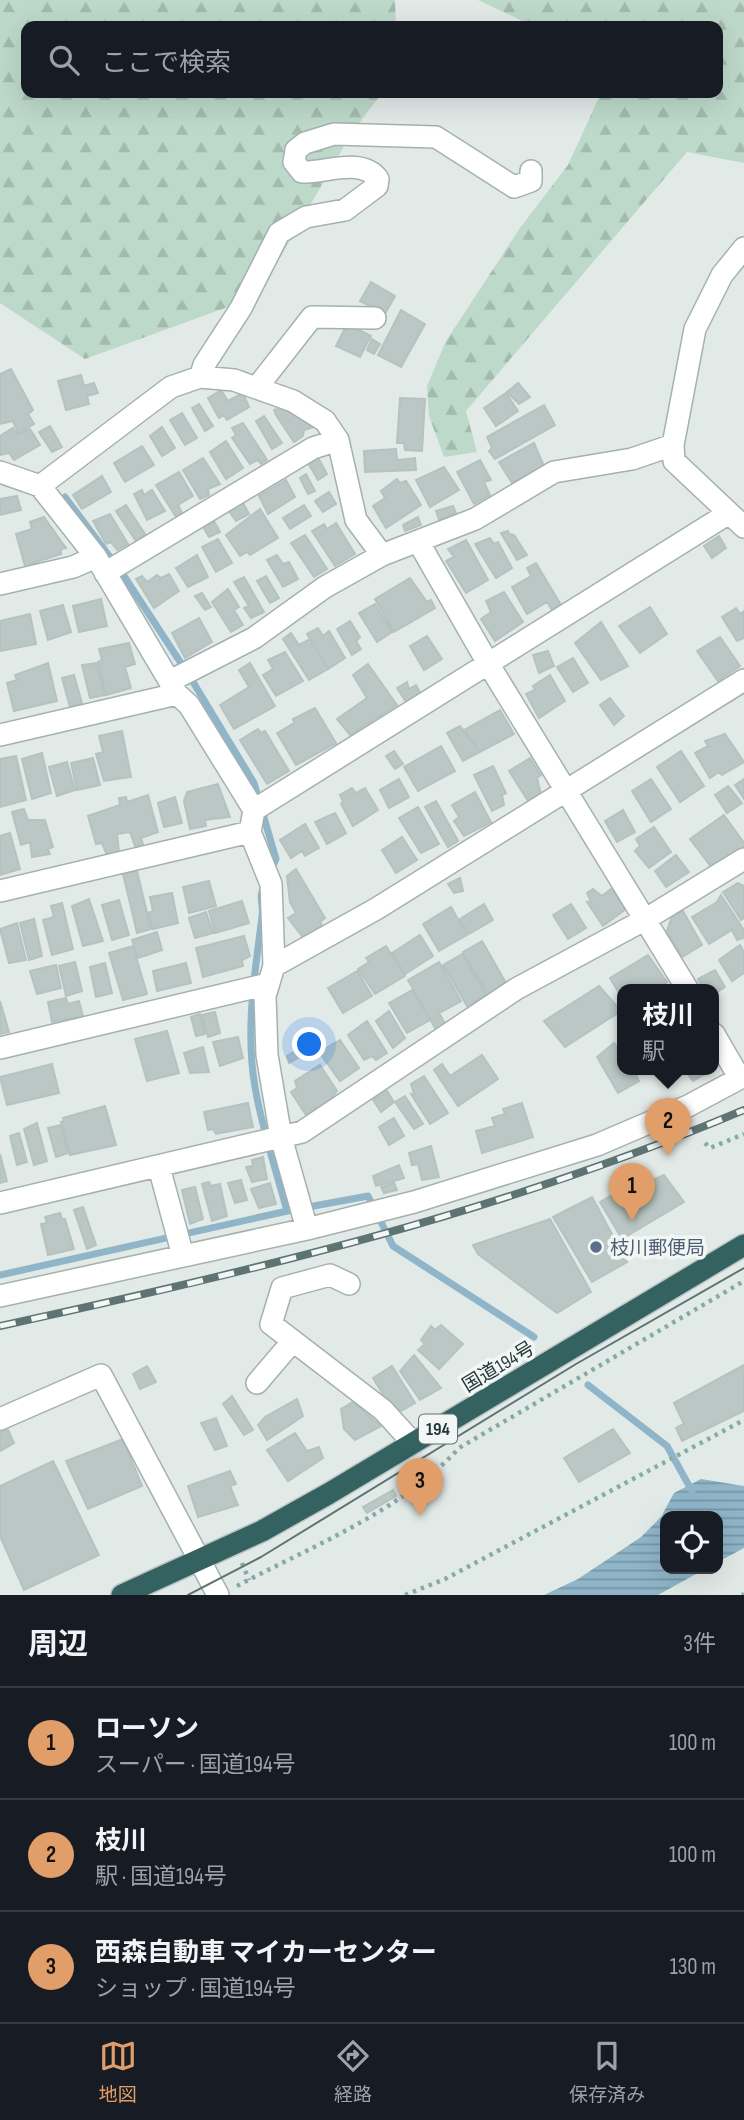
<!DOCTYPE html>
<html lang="ja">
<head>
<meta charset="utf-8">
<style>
  :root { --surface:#171b24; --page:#20242c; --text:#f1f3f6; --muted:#9ea1a6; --line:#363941; --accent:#e29e68 }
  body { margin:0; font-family:"Sofia Sans Condensed","Noto Sans JP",sans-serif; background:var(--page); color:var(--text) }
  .controls { position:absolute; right:21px; bottom:21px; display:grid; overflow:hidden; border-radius:14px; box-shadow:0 7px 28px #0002 }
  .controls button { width:63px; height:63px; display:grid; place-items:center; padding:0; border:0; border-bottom:2px solid var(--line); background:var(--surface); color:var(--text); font:35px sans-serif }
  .you { position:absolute; left:310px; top:1045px; width:24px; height:24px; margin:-18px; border:5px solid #fff; border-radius:50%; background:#1a73e8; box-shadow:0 0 0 10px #1a73e833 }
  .badge { display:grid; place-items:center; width:46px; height:46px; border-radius:50%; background:var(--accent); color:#111; font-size:23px; font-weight:700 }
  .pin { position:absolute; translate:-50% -58px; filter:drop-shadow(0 2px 4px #0008) }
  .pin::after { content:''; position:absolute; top:37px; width:24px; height:21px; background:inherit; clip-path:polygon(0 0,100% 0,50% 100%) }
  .popup { position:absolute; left:617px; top:984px; width:102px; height:91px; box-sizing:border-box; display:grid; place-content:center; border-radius:14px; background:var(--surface); filter:drop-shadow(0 2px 5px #0005); font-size:23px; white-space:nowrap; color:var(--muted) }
  .popup b { font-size:26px; color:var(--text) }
  .popup::after { content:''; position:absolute; left:50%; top:100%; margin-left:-14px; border:14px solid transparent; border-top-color:var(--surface) }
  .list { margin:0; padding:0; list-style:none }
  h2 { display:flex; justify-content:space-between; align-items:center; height:91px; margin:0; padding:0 28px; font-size:30px }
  h2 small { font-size:23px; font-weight:400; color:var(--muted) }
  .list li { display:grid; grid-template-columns:46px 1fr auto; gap:21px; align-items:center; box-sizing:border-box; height:112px; padding:0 28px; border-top:2px solid var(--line) }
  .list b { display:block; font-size:26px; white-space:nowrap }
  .list p { margin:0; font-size:23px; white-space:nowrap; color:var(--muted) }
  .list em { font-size:23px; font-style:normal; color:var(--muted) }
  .icon { flex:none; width:38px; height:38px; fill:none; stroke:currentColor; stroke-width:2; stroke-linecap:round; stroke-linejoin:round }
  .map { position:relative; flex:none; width:744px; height:1595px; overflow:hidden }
  .search { position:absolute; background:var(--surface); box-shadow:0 7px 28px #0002; left:21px; right:21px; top:21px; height:77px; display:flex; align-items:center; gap:18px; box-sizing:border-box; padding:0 24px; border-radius:14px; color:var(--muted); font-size:26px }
  .sheet { height:427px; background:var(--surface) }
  nav { display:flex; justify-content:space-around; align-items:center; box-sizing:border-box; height:98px; border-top:2px solid var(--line); background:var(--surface); font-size:19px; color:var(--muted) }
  nav a { display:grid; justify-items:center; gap:4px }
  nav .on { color:var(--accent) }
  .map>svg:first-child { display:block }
  .forest { fill:url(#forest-firs) }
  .water { fill:url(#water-rules) }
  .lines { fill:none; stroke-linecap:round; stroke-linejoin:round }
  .stream { stroke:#90b5c9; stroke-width:7 }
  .building { fill:#bac7c4; stroke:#b5c3c0; stroke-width:2 }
  .minor-casing { stroke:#a5b1af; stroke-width:24 }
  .highway-casing { stroke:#bdc4c3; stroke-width:24 }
  .path { stroke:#86aaa6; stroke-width:4.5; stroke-dasharray:3.5 5; stroke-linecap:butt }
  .minor { stroke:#fff; stroke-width:21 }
  .highway { stroke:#336261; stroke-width:21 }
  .tram { stroke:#5e7473; stroke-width:2 }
  .rail-casing { stroke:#5e7473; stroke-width:8 }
  .rail { stroke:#f2f7f5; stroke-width:5; stroke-dasharray:16; stroke-linecap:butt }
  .service-dot { fill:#5c6f8a; stroke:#f2f7f5; stroke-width:2.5 }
  .labels { text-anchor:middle; stroke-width:7; stroke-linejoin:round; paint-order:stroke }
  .shield { fill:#f2f7f5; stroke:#627270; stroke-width:2 }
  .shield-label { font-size:18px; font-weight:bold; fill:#243937 }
  .service-label { font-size:19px; fill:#4e5e75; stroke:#f2f7f5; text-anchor:start }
  .street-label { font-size:19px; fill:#243937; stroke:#f2f7f5 }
</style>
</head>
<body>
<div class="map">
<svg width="744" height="1595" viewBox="0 0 744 1595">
  <defs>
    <pattern id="forest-firs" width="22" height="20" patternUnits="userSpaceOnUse" patternTransform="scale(1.75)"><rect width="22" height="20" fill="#bdd9ca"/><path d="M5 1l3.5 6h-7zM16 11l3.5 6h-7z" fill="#a2bbae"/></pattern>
    <pattern id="water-rules" width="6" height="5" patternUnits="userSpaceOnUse" patternTransform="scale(1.75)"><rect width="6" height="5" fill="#90b5c9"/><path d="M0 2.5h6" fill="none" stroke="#7594a4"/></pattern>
  </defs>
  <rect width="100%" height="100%" fill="#e2eae8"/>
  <path class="forest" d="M0,0H395L396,26H26V93H382L351,134L258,296L85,359L0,303Z
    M478,0H744V163L687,152L466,411L477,452L444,457L429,416L427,386L446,341L520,228L568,165L601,93H718V26H533Z"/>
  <path class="water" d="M701,1479L744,1486V1548L718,1562V1516H665V1569H705L658,1595H544L578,1579L641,1537L661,1517L674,1493Z"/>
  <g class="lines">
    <path class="stream" d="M65,497L122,573L190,677L254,783L276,859L270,872
      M264,886C258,897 264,905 262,917C255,972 245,1030 255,1087C262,1129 276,1170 287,1211
      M303,1208L368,1196L393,1246L534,1337
      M0,1275L292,1210
      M588,1385L667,1446L692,1491"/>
  </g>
  <path class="building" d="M371,282L395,296L385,314L360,301Z
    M401,310L425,324L401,367L378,355Z
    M347,324L371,336L360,357L336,346Z
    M372,339L380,344L374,354L367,350Z
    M11,369L33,410L28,414L34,424L18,433L13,421L0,424V374Z
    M81,375L84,386L94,383L98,393L87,396L89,404L66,410L58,381Z
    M518,383L530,397L519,404L507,392Z
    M221,390L228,401L243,393L249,407L227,420L224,415L219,418L208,398Z
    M506,393L518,411L496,426L484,408Z
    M400,398L425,399L422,451L405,450L404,443H397Z
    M199,404L213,426L205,431L192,408Z
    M544,405L555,425L495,459L489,451L492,448L487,437Z
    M281,408L314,425V427L304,430L303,436L294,442L276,415L274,410Z
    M182,413L197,438L185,445L170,420Z
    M264,416L282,443L272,449L256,421Z
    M243,423L267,460L261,464L258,460L250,464L232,438L236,435L232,428Z
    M50,426L62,447L52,452L39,432Z
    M162,427L175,448L162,456L150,436Z
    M13,428L17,435L30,429L40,445L14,460L9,453L0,455V436Z
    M226,441L243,468L226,479L210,452Z
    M534,443L544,466L512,483L499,462Z
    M142,446L154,465L125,482L114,463Z
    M396,449L397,460L415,458L416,470L365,472L364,451Z
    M317,456L327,474L318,480L308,463Z
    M203,458L220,484L208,489L209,495L200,499L183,470Z
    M480,460L491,480L484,482L490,495L474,504L457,472Z
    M444,467L459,490L430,507L416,480Z
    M179,472L193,496L178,505L182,513L176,517L156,485Z
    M306,474L315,491L308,494L300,478Z
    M102,476L111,492L82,509L73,495Z
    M397,479L400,483L406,481L421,505L386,528L373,506L385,498L381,491Z
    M286,480L295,497L268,514L259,496Z
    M142,490L144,495L152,490L165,511L147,520L134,494Z
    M329,492L336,504L323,512L315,501Z
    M17,496L21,510L0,515V499Z
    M243,503L249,514L236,521L228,510Z
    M126,505L145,534L136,541L116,511Z
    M304,505L311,516L290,529L283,518Z
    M453,506L456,513L439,520L436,511Z
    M260,509L278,538L250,555L247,552L240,556L226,535Z
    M110,514L128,544L117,550L111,542L106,544L93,521Z
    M44,517L66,548L61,549V554L25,566L16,534L32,529L30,522Z
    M418,517L421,525L405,531L403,525Z
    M214,521L220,532L209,537L203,527Z
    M336,523L355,554L335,566L312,531L324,524L327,529Z
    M508,531L509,534L514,535L527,555L517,560L501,533Z
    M305,535L327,569L314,577L291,543Z
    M719,536L726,548L712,558L704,546Z
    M490,538L494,544L498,542L512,568L496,578L475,544Z
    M218,539L232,563L216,572L202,547Z
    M466,540L488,580L466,593L446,561L454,557L448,549Z
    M197,555L208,577L188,587L176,568Z
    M277,555L283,564L289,562L298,579L283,587L267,560Z
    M536,563L561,605L552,610L547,602L527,614L512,587L531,576L527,568Z
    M169,574L179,591L154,608L136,579L142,576L147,582L157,575L161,578Z
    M266,576L279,598L270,603L257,581Z
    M244,577L264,612L251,618L244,608L249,606L234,582Z
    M410,578L427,602L431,600L435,608L394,632L375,599Z
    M228,589L239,607L234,610L243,625L231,632L212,602Z
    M504,592L523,622L495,641L481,619L491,612L486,601Z
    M202,593L211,607L205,610L195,596Z
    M101,599L107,626L79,632L73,606Z
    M375,604L392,632L377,642L359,613Z
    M63,605L71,632L48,640L40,611Z
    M650,607L667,634L640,653L619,626Z
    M736,608L740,614L744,611V638L737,641L722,617Z
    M30,614L36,644L0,651V621Z
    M199,618L212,642L185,658L172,633Z
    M350,621L360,637L356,641L361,649L352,655L337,629Z
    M601,622L628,666L601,680L575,643Z
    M318,628L323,636L329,631L345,658L328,669L307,634Z
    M291,633L299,645L310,639L328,669L309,680L283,639Z
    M427,636L442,659L424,670L410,646Z
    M720,637L740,666L718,681L697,651Z
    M129,643L135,664L125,667L131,688L106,695L98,662L102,660L99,649Z
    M548,651L554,666L539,673L533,655Z
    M285,652L303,681L276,696L263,675L273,669L268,660Z
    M573,658L588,683L573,692L557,667Z
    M48,663L57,701L14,711L7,683L17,680L15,675Z
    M96,663L105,695L90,698L82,665Z
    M250,663L275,706L234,729L220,705L249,687L239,670Z
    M368,664L397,705L350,735L337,719L367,698L353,675Z
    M74,675L82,703L70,707L62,678Z
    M550,675L565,701L539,718L526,694L535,690L533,686Z
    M407,682L409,689L416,685L421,694L406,702L397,688Z
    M610,698L624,716L614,725L600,705Z
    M315,708L336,743L296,765L277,733L294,723L293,719Z
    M500,710L514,734L480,752L464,730Z
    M460,726L480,752L463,761L447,733Z
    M258,729L261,733L265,731L289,771L267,784L240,740Z
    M122,731L131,777L104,781L96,754L103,752L99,736Z
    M725,734L744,762L722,775L719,772L710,778L695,753L708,746L705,741Z
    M441,746L455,771L418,791L404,767Z
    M394,751L403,764L395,769L386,756Z
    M681,751L704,786L680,802L657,767Z
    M42,753L51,793L32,799L22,759Z
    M16,756L26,800L0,807V759Z
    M93,758L100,785L77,790L71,763Z
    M530,758L541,775L537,778L541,794L528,801L509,771Z
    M67,762L75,790L57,796L49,767Z
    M493,766L506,793L502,795L504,805L492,811L474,775Z
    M399,779L409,797L389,808L380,790Z
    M651,779L671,809L651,822L632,791Z
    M744,779V799L735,785Z
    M218,784L230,817L205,820L206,826L190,829L184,801L187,792Z
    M728,786L742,803L727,813L715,795Z
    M352,788L356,793L365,788L378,810L353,826L341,804L343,802L340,795Z
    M475,792L491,822L464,836L454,821L459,817L452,805Z
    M148,795L158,832L141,838L143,844L135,846L130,832L117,834L119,852L107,855L102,843L96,844L88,816L120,805L119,798L126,797L127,802Z
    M175,797L182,823L164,827L158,803Z
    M436,801L458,841L448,847L425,807Z
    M418,807L439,844L421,853L399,818Z
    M24,809L28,820H45L53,847L48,849L50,854L32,857L30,842L21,845L12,812Z
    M623,810L635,832L617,842L605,821Z
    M335,813L346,833L327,844L315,822Z
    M724,815L744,843V859L718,876L690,839Z
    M305,824L319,848L305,856L302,851L291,858L280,840Z
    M654,827L671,852L649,868L635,851L640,846L636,839Z
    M10,833L20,869L0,875V836Z
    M402,837L417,860L396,873L382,850Z
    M676,855L689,872L666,887L655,871Z
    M296,869L325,918L320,922L324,928L305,940L288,918L296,913L290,902L287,876Z
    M137,871L151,929L137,933L123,874Z
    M460,878L463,891L454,893L448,884Z
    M209,881L216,906L189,913L183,887Z
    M738,883L744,886V918L741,920L723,892Z
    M593,889L602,896L611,889L626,909L603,926L587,902L591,901L587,893Z
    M172,893L178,923L153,929L148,913L153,911L150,897Z
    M721,895L744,930V938L737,940L732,930L709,944L692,917L717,902Z
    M89,899L103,941L83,946L72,906Z
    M119,900L129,935L112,940L102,905Z
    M242,901L249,923L215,933L209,911Z
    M62,903L73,949L52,955L43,920L54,917L51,906Z
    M484,904L493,920L469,934L460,919Z
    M571,904L586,928L568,939L553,915Z
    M451,907L467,935L439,951L423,924Z
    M683,911L702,945L682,957L667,931L672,916Z
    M206,912L213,933L195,938L189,918Z
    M34,919L42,956L29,960L20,923Z
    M17,923L26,960L9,963L0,929Z
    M157,932L162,950L138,958L132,940Z
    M420,935L433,956L405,974L392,953Z
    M244,936L250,956L242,960L243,966L203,977L196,948Z
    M482,941L506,983L488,994L463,952Z
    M740,945L744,952V973L732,981L719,960Z
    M133,946L147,994L123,1000L109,953Z
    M386,946L405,976L375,994L358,969L369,962L366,958Z
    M462,954L486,995L467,1006L443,965Z
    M648,955L667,982L660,988L662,990H622V998L610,978Z
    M75,962L82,991L66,996L59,966Z
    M439,962L461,1001L439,1013L448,1029L439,1035L408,980Z
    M105,963L112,993L96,997L90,967Z
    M186,963L191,983L157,991L153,971Z
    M56,965L61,988L37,994L30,971Z
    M715,970L725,987L714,994V990H704L698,979Z
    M357,971L372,996L343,1013L328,988Z
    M599,986L621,1011L565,1047L544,1021Z
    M412,990L430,1020L407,1033L389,1003Z
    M66,998L68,1004L79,1001L83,1016L52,1022L48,1002Z
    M0,1001L9,1032L0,1034Z
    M389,1011L405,1038L393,1048L376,1021Z
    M215,1012L220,1033L208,1037L202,1015Z
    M200,1014L205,1034L196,1036L191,1017Z
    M367,1021L387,1053L376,1060L372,1056L364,1060L348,1035Z
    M167,1031L179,1073L147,1081L135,1039Z
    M321,1036L324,1043L289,1063L287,1056Z
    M238,1037L243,1058L220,1066L213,1042Z
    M340,1040L359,1068L340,1081L319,1052Z
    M614,1043L622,1054V1070H634L639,1081L618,1093L597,1057Z
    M203,1047L209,1072L190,1073L184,1053Z
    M482,1055L498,1079L458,1106L434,1070L442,1064L450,1076Z
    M52,1064L59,1093L7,1105L0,1077Z
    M320,1065L337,1091L333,1096L334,1101L306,1115L291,1092L297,1088L295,1081Z
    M685,1070H707L708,1072L693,1081Z
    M424,1076L448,1113L430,1124L411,1094H414L411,1084Z
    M387,1091L394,1102L381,1112L373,1100Z
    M405,1096L423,1124L414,1129L395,1102Z
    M248,1103L253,1127L216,1134L213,1129L208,1130L204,1112Z
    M522,1103L533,1137L482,1153L476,1131L495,1126L492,1118L505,1114L503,1109Z
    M105,1106L116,1145L70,1155L61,1122L64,1121L63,1118Z
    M394,1118L404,1136L389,1145L379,1127Z
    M37,1123L47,1161L34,1165L24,1129Z
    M61,1125L68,1153L56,1157L48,1128Z
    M19,1133L27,1162L17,1165L10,1136Z
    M431,1146L439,1177L422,1180L418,1164L412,1165L409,1153Z
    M0,1154L7,1181L0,1183Z
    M263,1157L267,1179L252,1182L246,1167L253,1166L252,1160Z
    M399,1165L404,1178L376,1186L373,1176Z
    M664,1175L684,1202L622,1239L600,1202L626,1187L629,1191Z
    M241,1180L247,1200L235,1203L228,1183Z
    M209,1182L211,1186L220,1184L227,1216L212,1221L202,1184Z
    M270,1183L276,1204L259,1208L251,1189Z
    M394,1183L397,1190L384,1193L381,1187Z
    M195,1187L203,1219L190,1224L182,1190Z
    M592,1197L627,1262L592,1282L553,1217Z
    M83,1207L96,1245L87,1249L74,1210Z
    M60,1213L62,1219H65L74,1249L48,1255L41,1224L47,1223L45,1217Z
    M550,1219L591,1292L557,1313L478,1254L473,1245Z
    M441,1325L463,1344L439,1369L418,1350L425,1344L421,1340L431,1326L435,1330Z
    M414,1355L441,1388L420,1400L400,1371Z
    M744,1365V1411L682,1441L676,1428L684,1424L674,1403Z
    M147,1366L156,1382L140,1389L133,1374Z
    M392,1366L415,1403L401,1411L388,1402L373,1378Z
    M232,1396L253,1430L244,1435L223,1404Z
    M297,1399L303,1416L267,1440L258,1425L265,1417Z
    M353,1402L381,1426L355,1440L344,1429L341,1409Z
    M216,1418L227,1446L215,1450L201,1423Z
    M613,1429L630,1453L579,1482L564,1458Z
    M8,1430L14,1443L0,1451V1432Z
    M295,1433L307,1451L319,1447L323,1458L288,1481L267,1450Z
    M123,1439L142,1486L88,1509L66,1461Z
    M53,1461L99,1555L24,1590L0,1536V1486Z
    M230,1471L236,1484L230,1486L238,1505L198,1517L188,1486Z
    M393,1490L396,1496L367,1513L363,1507Z"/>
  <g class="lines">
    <g class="minor-casing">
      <path id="minor" d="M744,248L722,275L695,329L673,445L674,461L744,527
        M200,377L204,365L241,308L279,233L306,217L345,210L377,186L378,179C362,157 325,173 302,172L294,162L296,150L305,143L334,134L436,137L514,187L531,181V171
        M258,386L312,317L375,318
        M0,472L40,486L96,557L177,694L189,705L254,810L250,832L271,884L274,966L265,996L267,1055L281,1137L307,1229
        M40,486L171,387L200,377L234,380L293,401L325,421L338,440L356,520L382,555
        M419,543L489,665L688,990
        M105,573L313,448L338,440
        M0,584L73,567L96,557
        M172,680L254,638L325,587L382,555L475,519L554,472L632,459L673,445
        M0,735L177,694
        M254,810L729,513
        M0,891L250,832
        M274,966L376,909L744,680
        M714,1034L739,1077
        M0,1048L268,984
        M159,1167L183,1256
        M0,1203L302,1132L516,989L646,919L744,859
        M349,1284L330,1275L282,1288L271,1324L383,1410L413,1443
        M0,1296L307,1229L414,1202L597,1145L688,1106L744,1076
        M257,1383L292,1342
        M0,1419L101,1375L218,1595"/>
    </g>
    <g class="highway-casing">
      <path id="highway" d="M122,1595L262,1531L328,1494L744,1245"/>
    </g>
    <path class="path" d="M705,1143L710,1148L744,1134
      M407,1470L418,1487
      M242,1563L249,1580
      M237,1586C312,1546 402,1511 459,1448L744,1281
      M405,1595L445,1579L744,1420
      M742,1595L744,1594"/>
    <use href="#minor" class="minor"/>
    <use href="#highway" class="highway"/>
    <path class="tram" d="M188,1595L261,1557L576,1364L744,1268"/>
    <g class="rail-casing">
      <path id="rail" d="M0,1326C255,1271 502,1212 744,1110"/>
    </g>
    <use href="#rail" class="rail"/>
  </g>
  <circle class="service-dot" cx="596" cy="1247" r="7"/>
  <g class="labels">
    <rect class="shield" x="419" y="1414.5" width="38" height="29" rx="5"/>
    <g class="shield-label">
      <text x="438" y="1435">194</text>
    </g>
    <g class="service-label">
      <text x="610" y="1254">枝川郵便局</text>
    </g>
    <g class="street-label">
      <text transform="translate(498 1366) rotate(-31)" y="7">国道194号</text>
    </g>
  </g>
</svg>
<div class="controls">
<button><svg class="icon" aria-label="locate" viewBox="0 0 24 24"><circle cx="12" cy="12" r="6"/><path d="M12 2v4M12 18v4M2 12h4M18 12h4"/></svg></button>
</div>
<div class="you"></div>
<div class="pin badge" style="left:632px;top:1221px">1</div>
<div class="pin badge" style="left:668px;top:1156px">2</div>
<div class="popup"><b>枝川</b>駅</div>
<div class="pin badge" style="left:420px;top:1516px">3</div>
<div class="search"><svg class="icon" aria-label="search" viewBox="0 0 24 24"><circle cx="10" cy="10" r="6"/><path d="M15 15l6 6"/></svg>ここで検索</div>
</div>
<section class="sheet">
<h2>周辺<small>3件</small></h2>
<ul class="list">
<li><span class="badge">1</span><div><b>ローソン</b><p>スーパー · 国道194号</p></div><em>100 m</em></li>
<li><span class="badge">2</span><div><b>枝川</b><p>駅 · 国道194号</p></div><em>100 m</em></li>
<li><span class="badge">3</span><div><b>西森自動車 マイカーセンター</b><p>ショップ · 国道194号</p></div><em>130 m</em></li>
</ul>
</section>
<nav>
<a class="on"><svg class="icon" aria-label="map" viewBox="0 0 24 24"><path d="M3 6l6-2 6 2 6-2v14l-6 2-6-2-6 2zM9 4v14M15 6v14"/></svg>地図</a>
<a><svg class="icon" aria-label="directions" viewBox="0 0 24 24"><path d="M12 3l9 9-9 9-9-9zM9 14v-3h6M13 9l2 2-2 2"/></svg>経路</a>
<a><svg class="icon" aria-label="saved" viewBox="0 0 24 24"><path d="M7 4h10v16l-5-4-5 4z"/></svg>保存済み</a>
</nav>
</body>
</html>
